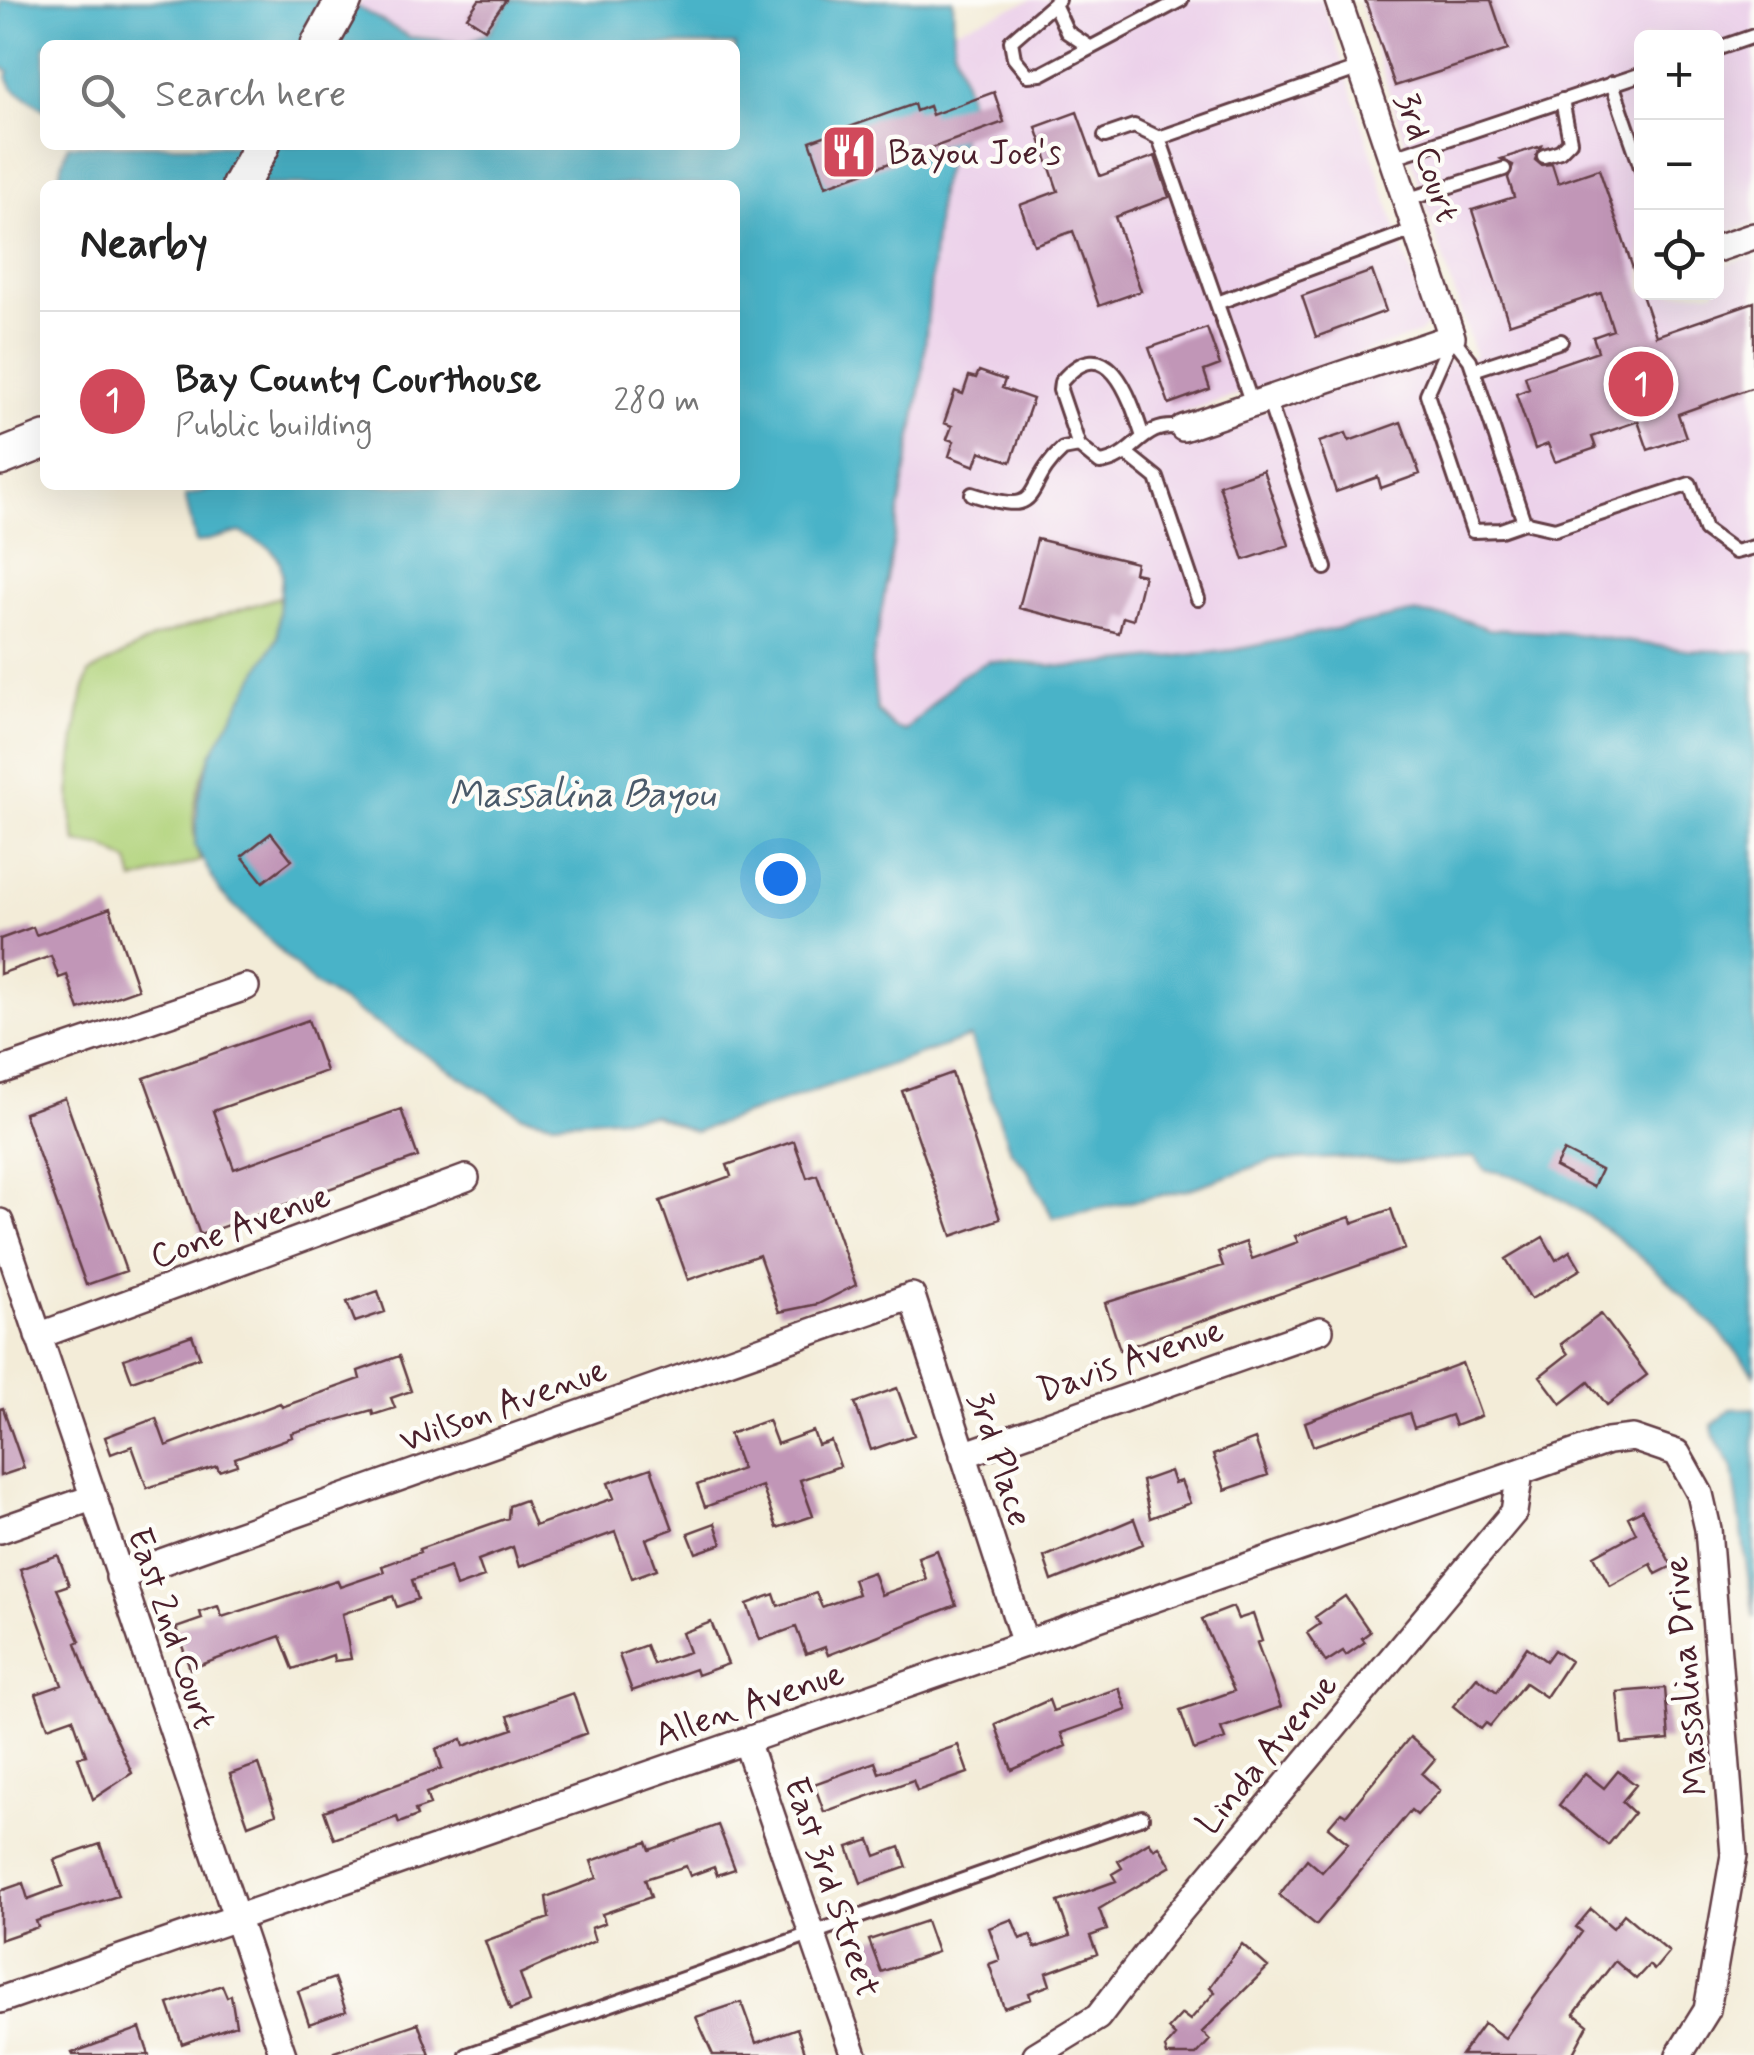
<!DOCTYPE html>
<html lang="en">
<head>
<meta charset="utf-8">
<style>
  :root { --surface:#fff; --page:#f2f2f2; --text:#222; --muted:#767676; --line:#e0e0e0; --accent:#d1495b }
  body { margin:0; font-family:Mynerve,sans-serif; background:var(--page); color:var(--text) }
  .controls { position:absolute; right:30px; top:30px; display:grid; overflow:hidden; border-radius:15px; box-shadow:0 10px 40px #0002 }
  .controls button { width:90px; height:90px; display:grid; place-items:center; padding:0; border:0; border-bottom:2px solid var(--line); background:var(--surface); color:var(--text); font:50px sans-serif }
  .you { position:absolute; left:780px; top:878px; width:35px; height:35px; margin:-25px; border:8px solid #fff; border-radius:50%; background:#1a73e8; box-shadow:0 0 0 15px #1a73e833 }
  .badge { display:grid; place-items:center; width:65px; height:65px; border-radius:50%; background:var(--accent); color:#fff; font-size:32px; font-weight:700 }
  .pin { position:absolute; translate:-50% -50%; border:5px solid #fff; box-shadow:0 2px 10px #0006 }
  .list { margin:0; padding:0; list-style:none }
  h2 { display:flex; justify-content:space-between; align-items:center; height:130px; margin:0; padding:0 40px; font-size:42px }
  h2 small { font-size:32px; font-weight:400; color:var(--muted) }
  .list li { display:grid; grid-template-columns:65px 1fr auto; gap:30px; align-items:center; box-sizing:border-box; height:180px; padding:0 40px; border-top:2px solid var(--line) }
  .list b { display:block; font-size:38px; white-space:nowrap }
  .list p { margin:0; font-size:32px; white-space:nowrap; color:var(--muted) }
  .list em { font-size:32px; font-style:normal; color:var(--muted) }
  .icon { flex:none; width:55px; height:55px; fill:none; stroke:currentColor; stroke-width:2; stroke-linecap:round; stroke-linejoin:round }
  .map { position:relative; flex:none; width:1754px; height:2055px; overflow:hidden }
  .search { position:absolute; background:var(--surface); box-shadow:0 10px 40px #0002; left:40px; top:40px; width:700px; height:110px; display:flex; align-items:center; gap:25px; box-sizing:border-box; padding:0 35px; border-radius:15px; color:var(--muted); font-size:38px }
  .panel { position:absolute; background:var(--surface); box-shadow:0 10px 40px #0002; left:40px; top:180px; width:700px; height:310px; border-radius:15px }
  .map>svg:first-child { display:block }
  .built { fill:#ecd1ea }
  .green { fill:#b1d37c; stroke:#7e7954; stroke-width:2.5 }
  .water { fill:#4ab3c8; stroke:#4a697a; stroke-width:2.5 }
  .building { fill:#c196b7 }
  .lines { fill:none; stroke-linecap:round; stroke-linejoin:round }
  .lane-casing { stroke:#633e45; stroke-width:18 }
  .street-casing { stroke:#633e45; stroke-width:30 }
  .secondary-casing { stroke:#633e45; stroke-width:40 }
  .lane { stroke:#fff; stroke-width:12 }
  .street { stroke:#fff; stroke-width:25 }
  .secondary { stroke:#fff; stroke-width:35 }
  .labels { text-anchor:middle; stroke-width:9; stroke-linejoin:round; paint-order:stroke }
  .poi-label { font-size:35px; fill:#4a1f2b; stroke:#fdfcf7; text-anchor:start }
  .street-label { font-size:35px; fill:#4a1f2b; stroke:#fdfcf7 }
  .water-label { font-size:38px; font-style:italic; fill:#4a5a6a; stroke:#fdfcf7 }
</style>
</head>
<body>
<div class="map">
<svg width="1754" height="2055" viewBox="0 0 1754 2055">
  <rect width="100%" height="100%" fill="#fdfcf7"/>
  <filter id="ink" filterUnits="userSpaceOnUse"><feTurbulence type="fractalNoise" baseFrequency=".01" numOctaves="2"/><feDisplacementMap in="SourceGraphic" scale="20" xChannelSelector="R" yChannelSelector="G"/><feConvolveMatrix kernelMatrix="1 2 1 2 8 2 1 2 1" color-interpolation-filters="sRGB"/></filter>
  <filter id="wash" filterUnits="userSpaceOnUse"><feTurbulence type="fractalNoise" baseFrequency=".0048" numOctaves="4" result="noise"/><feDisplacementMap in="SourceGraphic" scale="40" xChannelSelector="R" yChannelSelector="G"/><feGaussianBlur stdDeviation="2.25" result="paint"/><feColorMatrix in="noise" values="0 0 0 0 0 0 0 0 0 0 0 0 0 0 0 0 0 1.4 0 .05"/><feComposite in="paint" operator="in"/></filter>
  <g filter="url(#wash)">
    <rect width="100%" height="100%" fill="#f3ecd8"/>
    <path class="built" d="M362,0H511L488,33L466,43L410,37L357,7Z
      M1032,0H1322L1428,325L1419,334L1173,416L1181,440L1434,354L1453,363L1475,356L1359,0H1754V224L1717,236L1716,38H1642L1641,260L1642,292H1716L1717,267L1754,256V652L1687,650L1567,633L1489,629L1458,618L1410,613L1235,650L1070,667L1005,659L934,704L906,731L887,723L872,697V665L922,379L939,191L947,163L959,148L967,84L958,67L953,30Z"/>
    <path class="green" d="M279,597C279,609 282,624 278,635C255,710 169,771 200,861L134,881L129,862L104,847L77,843C62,801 76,717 89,673L156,637Z"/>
    <path class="water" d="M0,0H345L410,37L466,43L488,33L511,0H953L954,48L969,98L959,148L947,163L939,191L922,379L872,665L877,711L895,728L906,731L959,677L989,661L1070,667L1235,650L1411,613L1458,618L1489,629L1567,633L1687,650L1754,652V1375C1712,1313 1561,1172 1486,1171L1475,1157L1398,1163L1341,1158L1271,1161L1187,1190L1053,1218L1027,1169L1010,1150L970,1037L695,1132L654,1115L552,1122L521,1115L315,985L220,892L195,846L198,799L211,754L277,638L282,574L280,561L270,548L240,532L196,543L185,496L229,485H735V185H56L68,145H735V45H45V110L13,88L7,77L9,71L0,66Z
      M1754,1408V1618L1733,1469C1727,1454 1713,1441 1712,1425L1731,1409Z"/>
    <g id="blocks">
      <path class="building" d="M479,0H506L485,29L467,17Z
        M1365,0H1491L1508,50L1395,86Z
        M994,92L1004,122L826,186L810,141L914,104L916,111L929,106L932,115Z
        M1077,112L1100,176L1155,156L1169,197L1115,217L1141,291L1099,306L1073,231L1034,245L1020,205L1058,191L1036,127Z
        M1541,146L1535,160L1541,165L1552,164L1558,183L1599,169L1656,336L1754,302V387L1678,414L1686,437L1648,450L1638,421L1592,437L1596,448L1555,462L1548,444L1535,449L1516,394L1529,389L1525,376L1598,351L1593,337L1613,330L1601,293L1509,324L1472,210L1514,197L1508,178L1513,165L1501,159Z
        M1372,271L1386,311L1316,337L1302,296Z
        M1207,328L1220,365L1204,371L1210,389L1169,404L1149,348Z
        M979,371L1005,380L1002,388L1033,399L1011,462L980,451L975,466L949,456L954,441L947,439L952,426L944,423L955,391L963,394L969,376L976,378Z
        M1401,422L1420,474L1381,488L1378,477L1336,492L1319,442L1346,433L1349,441Z
        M1263,470L1289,545L1244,560L1219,485Z
        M1037,539L1136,563L1134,573L1144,575L1133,620L1123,617L1119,633L1019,608Z
        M271,833L292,860L263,882L242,856Z
        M110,908L138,989L79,1010L67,975L59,978L51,956L0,974V939L33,927L36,935Z
        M308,1020L326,1071L213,1111L234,1169L401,1109L418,1157L200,1235L144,1078Z
        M952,1073L1000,1219L952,1236L902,1091Z
        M65,1098L126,1271L86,1285L24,1113Z
        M794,1141L807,1178L817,1175L856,1285L818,1304L779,1312L759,1255L688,1280L660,1201L731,1176L727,1165Z
        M1564,1151L1601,1170L1593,1187L1555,1167Z
        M1391,1209L1405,1249L1120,1350L1105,1303L1223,1266L1218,1252L1246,1242L1252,1259L1298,1242L1295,1236L1350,1217L1352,1223Z
        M1543,1237L1556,1260L1570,1251L1581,1269L1531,1299L1506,1259Z
        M378,1291L385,1312L355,1322L347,1302Z
        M1601,1314L1647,1375L1607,1405L1589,1382L1561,1404L1540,1376L1568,1354L1561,1344Z
        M192,1335L200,1357L132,1381L124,1359Z
        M399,1356L411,1391L391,1398L395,1408L373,1415L372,1410L291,1433L292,1437L235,1458L237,1465L219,1471L217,1466L147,1488L132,1446L111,1454L105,1437L156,1418L166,1446L280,1403L282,1407L360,1379L358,1371Z
        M1462,1363L1481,1416L1455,1426L1451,1415L1414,1428L1409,1413L1313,1446L1305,1422Z
        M897,1388L914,1435L871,1450L855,1403Z
        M3,1408L24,1468L0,1476V1409Z
        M768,1420L777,1444L813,1431L818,1445L831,1441L840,1466L800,1480L813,1516L777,1528L762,1486L705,1507L697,1485L742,1469L729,1434Z
        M1255,1439L1268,1475L1225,1490L1213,1455Z
        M651,1468L673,1529L646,1539L657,1569L632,1578L615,1532L519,1567L513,1547L478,1560L484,1577L456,1587L450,1567L412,1580L418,1599L397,1607L393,1596L342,1614L351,1659L334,1661L333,1655L293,1669L280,1636L190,1669L176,1628L202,1619L200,1612L218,1606L222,1617L337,1580L340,1587L384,1572L382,1566L420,1552L419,1549L508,1518L509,1506L525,1500L535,1526L614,1498L608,1483Z
        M1170,1471L1174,1483L1181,1481L1190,1503L1150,1518L1142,1481Z
        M1642,1510L1672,1566L1656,1574L1651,1564L1610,1586L1594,1556L1636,1533L1628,1517Z
        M1134,1519L1143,1544L1052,1581L1044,1557Z
        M715,1523L722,1544L696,1553L688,1533Z
        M937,1550L956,1605L828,1655L825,1647L806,1654L796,1627L760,1640L747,1604L774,1594L778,1606L816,1593L822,1607L858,1594L853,1579L873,1572L881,1595L926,1579L918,1557Z
        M58,1555L69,1585L57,1589L80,1641L76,1643L88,1676L132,1773L93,1799L78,1757L86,1755L73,1718L48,1727L36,1694L62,1685L20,1569Z
        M1345,1596L1370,1632L1362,1638L1365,1642L1346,1655L1343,1651L1326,1662L1307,1633L1320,1624L1315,1617Z
        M1233,1607L1238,1619L1253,1614L1262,1641L1257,1643L1281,1707L1221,1728L1225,1739L1194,1750L1180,1710L1234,1691L1202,1619Z
        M711,1622L728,1664L697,1675L695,1669L632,1691L619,1655L646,1645L653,1664L689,1652L682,1633Z
        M1527,1647L1546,1661L1554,1650L1570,1661L1546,1697L1525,1683L1490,1726L1486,1723L1481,1729L1453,1706L1477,1677L1497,1692Z
        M1119,1688L1127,1710L1061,1733L1066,1746L1012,1770L995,1724L1049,1700L1053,1711Z
        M1665,1688L1669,1740L1622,1744L1617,1692Z
        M573,1693L587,1733L426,1793L430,1805L415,1810L417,1816L399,1823L397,1817L334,1839L324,1811L442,1768L436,1749L462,1739L464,1746L513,1729L508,1716Z
        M1410,1737L1435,1759L1422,1774L1440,1790L1417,1815L1411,1810L1316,1925L1279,1895L1307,1859L1322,1872L1348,1843L1328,1827L1341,1812L1346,1815Z
        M958,1745L968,1773L917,1791L913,1780L824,1812L814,1784L875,1762L879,1773Z
        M259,1764L276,1814L248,1825L230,1774Z
        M1618,1771L1636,1785L1622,1802L1634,1813L1608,1845L1559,1805L1585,1773L1604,1788Z
        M718,1825L735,1869L717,1875L714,1867L690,1876L686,1866L645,1879L651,1897L602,1914L605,1923L591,1928L595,1941L520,1974L530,2002L510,2010L485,1941L549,1918L546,1897L597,1878L591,1861L647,1842L650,1850Z
        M870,1840L876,1856L900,1847L907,1867L861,1883L848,1847Z
        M1149,1842L1154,1849L1159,1846L1171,1866L1099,1909L1107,1930L1090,1936L1097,1954L1046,1973L1050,1985L1029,1993L1031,1999L1004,2008L989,1964L1000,1960L989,1928L1012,1919L1020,1939L1030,1935L1035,1948L1070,1936L1058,1902L1116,1881L1112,1874L1122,1868L1118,1861Z
        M100,1844L118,1896L36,1921L38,1927L0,1940V1891L23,1883L28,1899L63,1886L54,1860Z
        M1591,1909L1613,1928L1624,1914L1669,1952L1654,1970L1649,1965L1636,1979L1615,1961L1574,2014L1588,2025L1572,2055H1461L1484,2023L1505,2038L1582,1932L1576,1927Z
        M926,1921L937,1952L881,1972L869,1940Z
        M1242,1944L1268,1967L1202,2032L1210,2040L1196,2055H1167L1165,2048L1175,2036L1168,2029L1182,2014L1190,2020L1215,1992L1210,1987Z
        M334,1978L346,2011L309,2024L298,1991Z
        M222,1985L227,1997L231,1995L236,2025L182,2044L168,2004Z
        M741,2002L756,2043L797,2028L806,2055H713L696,2017Z
        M418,2023L430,2055H335L334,2052Z
        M140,2028L149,2055H73L72,2053Z"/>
    </g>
  </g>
  <g filter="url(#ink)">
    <use href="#blocks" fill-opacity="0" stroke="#633e45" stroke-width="2.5"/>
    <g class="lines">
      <g class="lane-casing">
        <path id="lane" d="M1058,0L1011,41L1014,58L1028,75L1041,74L1181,0
          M1054,4L1067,32L1088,46
          M1716,49L1754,36
          M1612,83L1642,170
          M1105,136L1134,126L1159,138L1360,68
          M1159,138L1252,404
          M1544,156L1560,151L1570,141L1562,100
          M1391,158L1642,74
          M1406,200L1504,169
          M1217,303L1416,229
          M1452,337L1470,360L1524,522L1501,530L1473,531L1427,394Z
          M1473,370L1561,341
          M1268,399L1325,568
          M1079,446L1060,390L1061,382C1107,327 1130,397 1142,434
          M1126,453L1157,478L1198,599
          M972,494C1049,519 1019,488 1063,449L1079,446L1100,463C1137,458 1140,420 1183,428
          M1524,522L1555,529L1690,484L1705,530L1735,552L1754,547
          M467,2055L1142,1817"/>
      </g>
      <g class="street-casing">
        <path id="street" d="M1716,249L1754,236
          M1183,428L1452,337L1338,0
          M0,1071L246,987
          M0,1222L283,2055
          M38,1336L466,1178
          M963,1455L1320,1330
          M0,1530L92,1498
          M119,1577L912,1296L1025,1644
          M746,1741L854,2055
          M0,2000L1608,1441L1633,1438L1677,1453L1700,1494L1708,1529L1734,1855L1707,2010L1679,2055
          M1036,2055L1098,2017L1163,1932L1514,1512L1520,1472"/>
      </g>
      <g class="secondary-casing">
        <path id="secondary" d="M319,45L344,0
          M240,185L262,145
          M0,458L45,440"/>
      </g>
      <use href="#lane" class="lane"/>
      <use href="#street" class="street"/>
      <use href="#secondary" class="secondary"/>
    </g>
  </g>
  <defs>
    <g id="restaurant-square" transform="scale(2.875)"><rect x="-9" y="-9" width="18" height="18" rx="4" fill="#d1495b" stroke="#fdfcf7"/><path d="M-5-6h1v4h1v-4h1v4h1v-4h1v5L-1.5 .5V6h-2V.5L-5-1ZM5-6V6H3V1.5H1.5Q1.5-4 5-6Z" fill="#fff"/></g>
  </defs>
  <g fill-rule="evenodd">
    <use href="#restaurant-square" x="849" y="152"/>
  </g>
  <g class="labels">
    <g class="poi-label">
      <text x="888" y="164">Bayou Joe's</text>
    </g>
    <g class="street-label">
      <text transform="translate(1428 157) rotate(71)" y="12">3rd Court</text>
      <text transform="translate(240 1225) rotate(-20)" y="12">Cone Avenue</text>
      <text transform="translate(1130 1359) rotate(-19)" y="12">Davis Avenue</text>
      <text transform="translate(503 1404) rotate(-20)" y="12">Wilson Avenue</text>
      <text transform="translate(1001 1459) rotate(72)" y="12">3rd Place</text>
      <text transform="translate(173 1628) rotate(71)" y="12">East 2nd Court</text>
      <text transform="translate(1685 1676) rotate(-95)" y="12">Massalina Drive</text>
      <text transform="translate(749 1703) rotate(-19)" y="12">Allen Avenue</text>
      <text transform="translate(1266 1753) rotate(-50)" y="12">Linda Avenue</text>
      <text transform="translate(833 1887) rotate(71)" y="12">East 3rd Street</text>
    </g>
    <g class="water-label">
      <text x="582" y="806">Massalina Bayou</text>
    </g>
  </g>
</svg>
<div class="controls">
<button>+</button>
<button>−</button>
<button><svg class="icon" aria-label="locate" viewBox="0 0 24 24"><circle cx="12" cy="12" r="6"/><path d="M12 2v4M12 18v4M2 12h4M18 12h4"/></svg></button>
</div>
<div class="you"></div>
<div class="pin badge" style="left:1641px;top:384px">1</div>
<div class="search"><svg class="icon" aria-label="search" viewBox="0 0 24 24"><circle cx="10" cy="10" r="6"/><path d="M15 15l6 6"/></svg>Search here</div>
<section class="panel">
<h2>Nearby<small></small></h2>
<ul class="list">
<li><span class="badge">1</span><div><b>Bay County Courthouse</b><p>Public building</p></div><em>280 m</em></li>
</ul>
</section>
</div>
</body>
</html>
